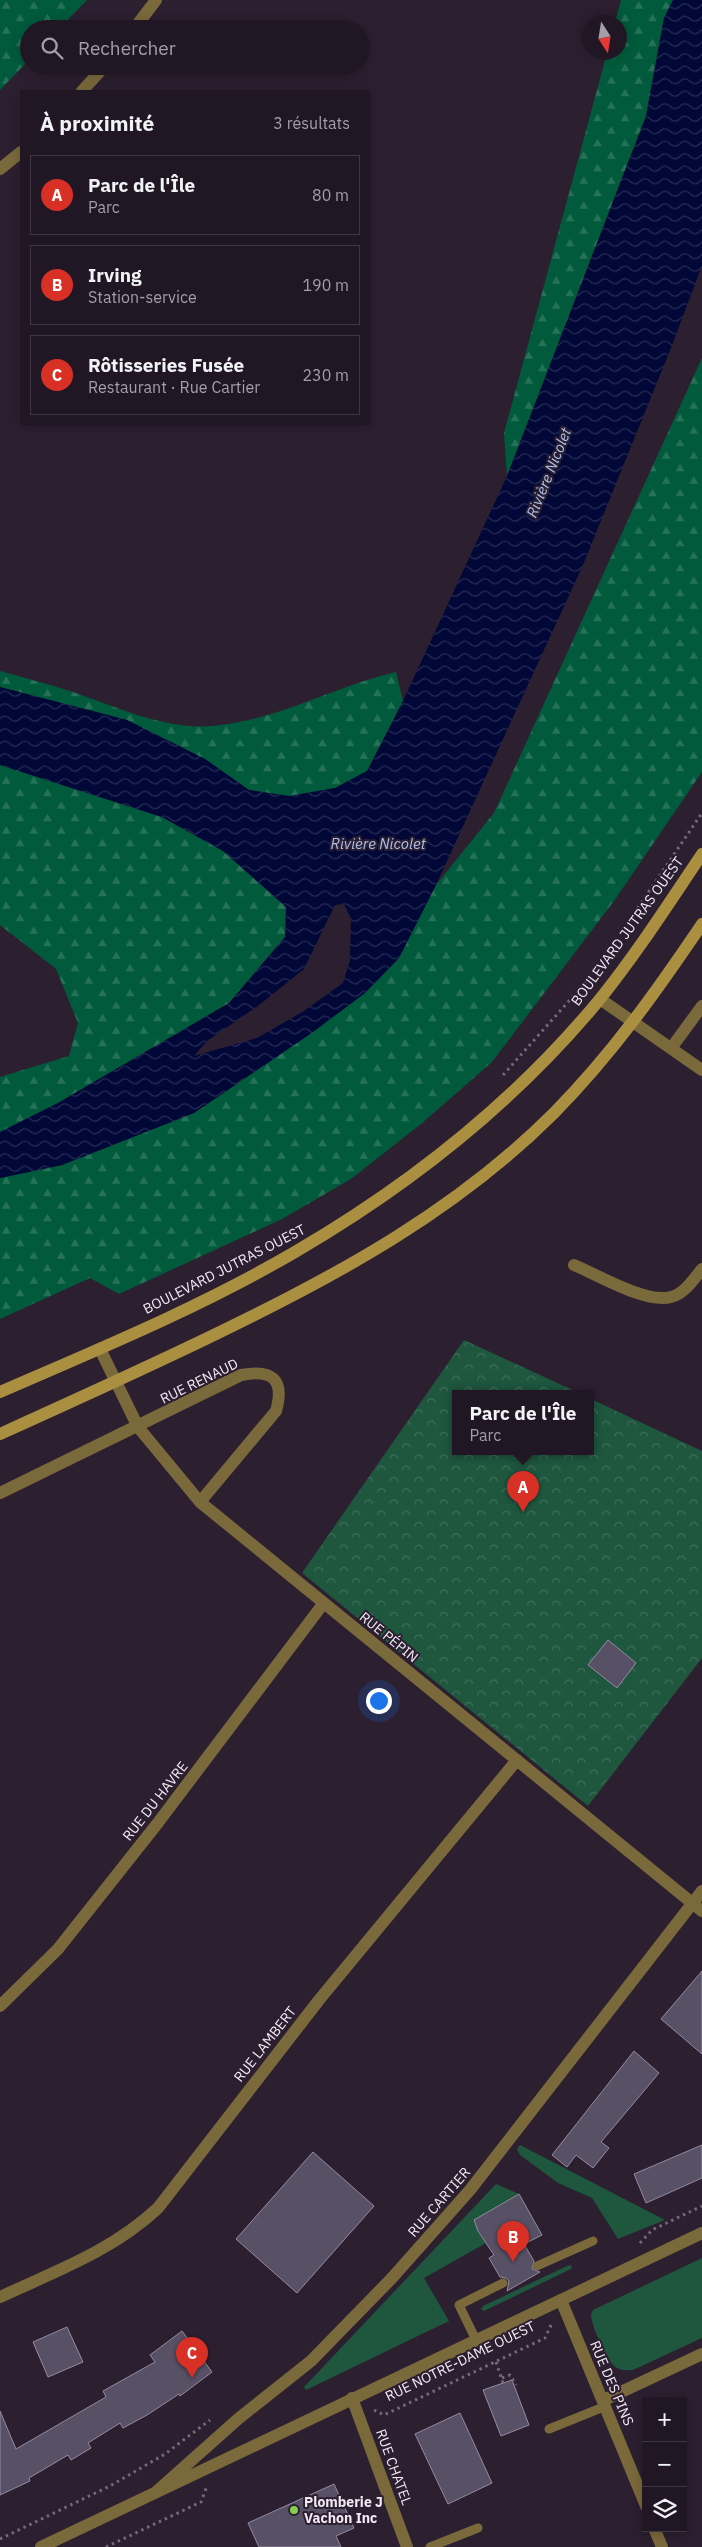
<!DOCTYPE html>
<html lang="fr">
<head>
<meta charset="utf-8">
<style>
  :root { --surface:#211724; --page:#2d2431; --text:#f1f3f6; --muted:#a29fa6; --line:#3e3641; --accent:#d93025 }
  body { margin:0; font-family:"IBM Plex Sans",sans-serif; background:var(--page); color:var(--text) }
  .controls { position:absolute; right:15px; bottom:15px; display:grid; overflow:hidden; border-radius:0px; box-shadow:0 2px 12px #0003 }
  .controls button { width:45px; height:45px; display:grid; place-items:center; padding:0; border:0; border-bottom:1px solid var(--line); background:var(--surface); color:var(--text); font:25px sans-serif }
  .compass { position:absolute; left:582px; top:15px; width:45px; height:45px; border-radius:50%; background:var(--surface); box-shadow:0 2px 12px #0003; rotate:168deg }
  .you { position:absolute; left:378px; top:1700px; width:18px; height:18px; margin:-12px; border:4px solid #fff; border-radius:50%; background:#1a73e8; box-shadow:0 0 0 8px #1a73e833 }
  .badge { display:grid; place-items:center; width:32px; height:32px; border-radius:50%; background:var(--accent); color:#fff; font-size:16px; font-weight:700 }
  .pin { position:absolute; translate:-50% -41px; filter:drop-shadow(0 1px 2px #0008) }
  .pin::after { content:''; position:absolute; top:26px; width:18px; height:15px; background:inherit; clip-path:polygon(0 0,100% 0,50% 100%) }
  .popup { position:absolute; left:452px; top:1390px; width:142px; height:65px; box-sizing:border-box; display:grid; place-content:center; border-radius:0px; background:var(--surface); filter:drop-shadow(0 1px 4px #0005); font-size:16px; white-space:nowrap; color:var(--muted) }
  .popup b { font-size:19px; color:var(--text) }
  .popup::after { content:''; position:absolute; left:50%; top:100%; margin-left:-10px; border:10px solid transparent; border-top-color:var(--surface) }
  .list { margin:0; padding:0; list-style:none }
  h2 { display:flex; justify-content:space-between; align-items:center; height:65px; margin:0; padding:0 20px; font-size:21px }
  h2 small { font-size:16px; font-weight:400; color:var(--muted) }
  .list li { display:grid; grid-template-columns:32px 1fr auto; gap:15px; align-items:center; box-sizing:border-box; height:80px; margin:0 10px 10px; padding:0 10px; border:1px solid var(--line); border-radius:0px }
  .list b { display:block; font-size:19px; white-space:nowrap }
  .list p { margin:0; font-size:16px; white-space:nowrap; color:var(--muted) }
  .list em { font-size:16px; font-style:normal; color:var(--muted) }
  .icon { flex:none; width:28px; height:28px; fill:none; stroke:currentColor; stroke-width:2; stroke-linecap:round; stroke-linejoin:round }
  .map { position:relative; flex:none; width:702px; height:2547px; overflow:hidden }
  .search { position:absolute; background:var(--surface); box-shadow:0 2px 12px #0003; left:20px; top:20px; width:350px; height:55px; display:flex; align-items:center; gap:12px; box-sizing:border-box; padding:0 18px; border-radius:28px; color:var(--muted); font-size:19px }
  .panel { position:absolute; background:var(--surface); box-shadow:0 2px 12px #0003; left:20px; top:90px; width:350px; height:335px; border-radius:0px }
  .map>svg:first-child { display:block }
  .green { fill:#1e563e }
  .forest { fill:url(#forest-firs) }
  .park { fill:url(#park-crowns) }
  .water { fill:url(#water-waves); fill-rule:evenodd }
  .building { fill:#585065; stroke:#948ba3 }
  .lines { fill:none; stroke-linecap:round; stroke-linejoin:round }
  .path { stroke:#756a79; stroke-width:3; stroke-dasharray:2.5 4; stroke-linecap:butt }
  .service { stroke:#7a693b; stroke-width:9 }
  .minor { stroke:#7a693b; stroke-width:12 }
  .tertiary { stroke:#7a693b; stroke-width:12 }
  .secondary { stroke:#ab8f41; stroke-width:12 }
  .poi-dot { fill:#84cf4d; stroke:#2c1f30; stroke-width:2 }
  .labels { text-anchor:middle; stroke-width:4; stroke-linejoin:round; paint-order:stroke }
  .street-label { font-size:14px; fill:#f2e9f5; stroke:#2c1f30 }
  .poi-label { font-size:14px; font-weight:bold; fill:#f2e9f5; stroke:#2c1f30; text-anchor:start }
  .water-label { font-size:15px; font-style:italic; fill:#aac1f1; stroke:#2c1f30 }
</style>
</head>
<body>
<div class="map">
<svg width="702" height="2547" viewBox="0 0 702 2547">
  <defs>
    <pattern id="forest-firs" width="22" height="20" patternUnits="userSpaceOnUse" patternTransform="scale(1.25)"><rect width="22" height="20" fill="#015a3b"/><path d="M5 1l3.5 6h-7zM16 11l3.5 6h-7z" fill="#267258"/></pattern>
    <pattern id="park-crowns" width="20" height="18" patternUnits="userSpaceOnUse" patternTransform="scale(1.25)"><rect width="20" height="18" fill="#1e563e"/><path d="M2 6a3 3 0 1 1 6 0M12 15a3 3 0 1 1 6 0" fill="none" stroke="#3f6e5a"/></pattern>
    <pattern id="water-waves" width="16" height="10" patternUnits="userSpaceOnUse" patternTransform="scale(1.25)"><rect width="16" height="10" fill="#010837"/><path d="M0 5q4-4 8 0t8 0" fill="none" stroke="#262c55"/></pattern>
  </defs>
  <rect width="100%" height="100%" fill="#2c1f30"/>
  <path class="green" d="M520,2145L665,2220L618,2239L592,2198L558,2183L520,2155L517,2149Z
    M496,2184L519,2194L479,2218L478,2232L486,2243L424,2278L449,2321L306,2390L304,2387Z
    M702,2258V2338L633,2370C627,2370 622,2371 617,2368C607,2363 591,2325 591,2314L593,2310Z
    M569,2265L572,2266L571,2269L484,2311L481,2309L483,2306Z"/>
  <path class="forest" d="M0,0H87L59,29H29V60L0,90Z
    M621,0H673L664,18L646,116L507,476L504,433L607,53L620,52V22H615Z
    M702,358V772L614,901L492,1062L421,1124L351,1179L282,1219L119,1294L90,1278L0,1319V1178L62,1165L194,1113L313,1032L365,993L399,958L436,885L494,813Z
    M0,671C24,678 49,684 73,692C117,707 165,730 212,726C277,721 334,686 396,672L403,701L367,771L335,788L289,796L249,790L205,759L127,720L0,687Z
    M0,765L162,817L223,851L286,907L285,937L229,1003L58,1103L0,1132V1077L69,1056L78,1023L56,969L0,925Z"/>
  <path class="park" d="M464,1340L579,1393H456V1451H590L591,1399L702,1451V1658L588,1806L302,1573Z"/>
  <path class="water" d="M673,0H702V266L669,353L583,565L436,885L399,958L365,993L313,1032L194,1113L62,1165L0,1178V1132L58,1103L229,1003L285,937L286,907L223,851L162,817L0,765V687L127,720L205,759L249,790L289,796L335,788L367,771L403,701L507,476L646,116L664,18ZM344,904L351,919L350,960L343,983L304,1011L257,1038L194,1056L207,1041L258,1006L304,969L335,905Z"/>
  <path class="building" d="M608,1640L636,1663L617,1688L588,1665Z
    M702,1971V2054L661,2019Z
    M634,2051L659,2073L601,2142L609,2148L593,2168L576,2155L567,2167L552,2155Z
    M702,2145V2178L646,2203L634,2174Z
    M313,2152L374,2206L297,2293L236,2239Z
    M519,2194L542,2235L524,2244L534,2261L532,2269L540,2272L507,2291L509,2281L506,2278L500,2277L489,2258L494,2255L478,2231L474,2220Z
    M67,2327L83,2362L48,2377L33,2342Z
    M182,2331L212,2372L180,2396L179,2394L147,2415L123,2428L120,2423L88,2443L91,2448L71,2460L68,2455L29,2478L30,2481L0,2495V2411L16,2449L106,2397L103,2391L155,2362L150,2355Z
    M512,2380L529,2425L501,2436L483,2390Z
    M460,2413L492,2483L448,2504L415,2434Z
    M334,2484L354,2528L336,2536L341,2547H259L248,2523Z"/>
  <g class="lines">
    <path class="path" d="M503,1075L593,974L702,813
      M640,2243L652,2230L702,2206
      M496,2362L503,2383
      M502,2378L510,2375L516,2385
      M374,2410L384,2415L545,2338L552,2323
      M0,2539L110,2486L165,2454L210,2420
      M106,2547L201,2502L207,2486"/>
    <path class="service" d="M537,2266L593,2241
      M476,2340L459,2305L503,2283
      M549,2429L606,2406
      M430,2547L478,2528"/>
    <path class="minor" d="M600,999L702,1070
      M672,1047L702,1006
      M574,1265C598,1275 646,1304 671,1297C684,1294 694,1279 702,1269
      M100,1349L138,1427L200,1502L702,1911
      M0,1493L241,1375C272,1369 285,1379 276,1411L200,1502
      M0,2006L58,1949L157,1824L323,1604
      M0,2297C56,2271 112,2251 158,2208L319,2000L517,1760
      M561,2300L646,2506
      M352,2398L407,2547
      M604,2400L702,2354
      M654,2528L662,2547"/>
    <path class="tertiary" d="M134,29L156,0
      M82,91L105,66
      M0,169L21,152
      M156,2492L238,2419L311,2361L392,2278L470,2190L702,1891
      M41,2547L702,2233"/>
    <path class="secondary" d="M0,1392C99,1349 201,1307 295,1252C410,1185 515,1102 600,999C637,953 669,903 702,854
      M0,1434C73,1401 146,1368 218,1333C340,1274 457,1210 554,1113C612,1054 656,992 702,924"/>
  </g>
  <circle class="poi-dot" cx="294" cy="2510" r="5"/>
  <g class="labels">
    <g class="street-label">
      <text transform="translate(627 931) rotate(-54)" y="5">BOULEVARD JUTRAS OUEST</text>
      <text transform="translate(224 1269) rotate(-27)" y="5">BOULEVARD JUTRAS OUEST</text>
      <text transform="translate(199 1381) rotate(-26)" y="5">RUE RENAUD</text>
      <text transform="translate(389 1637) rotate(39)" y="5">RUE PÉPIN</text>
      <text transform="translate(155 1801) rotate(-52)" y="5">RUE DU HAVRE</text>
      <text transform="translate(265 2044) rotate(-52)" y="5">RUE LAMBERT</text>
      <text transform="translate(439 2202) rotate(-49)" y="5">RUE CARTIER</text>
      <text transform="translate(460 2361) rotate(-26)" y="5">RUE NOTRE-DAME OUEST</text>
      <text transform="translate(612 2383) rotate(67)" y="5">RUE DES PINS</text>
      <text transform="translate(394 2467) rotate(70)" y="5">RUE CHATEL</text>
    </g>
    <g class="poi-label">
      <text x="304" y="2507">Plomberie J<tspan x="304" dy="16">Vachon Inc</tspan></text>
    </g>
    <g class="water-label">
      <text transform="translate(549 473) rotate(-68)" y="5">Rivière Nicolet</text>
      <text x="378" y="849">Rivière Nicolet</text>
    </g>
  </g>
</svg>
<div class="controls">
<button>+</button>
<button>−</button>
<button><svg class="icon" aria-label="layers" viewBox="0 0 24 24"><path d="M12 4l9 5-9 5-9-5zM3 14l9 5 9-5"/></svg></button>
</div>
<svg class="compass" viewBox="-18 -18 36 36"><path d="M0-13l5 13h-10z" fill="#e53935"/><path d="M0 13l5-13h-10z" fill="#a29fa6"/></svg>
<div class="you"></div>
<div class="pin badge" style="left:523px;top:1512px">A</div>
<div class="popup"><b>Parc de l'Île</b>Parc</div>
<div class="pin badge" style="left:513px;top:2262px">B</div>
<div class="pin badge" style="left:192px;top:2378px">C</div>
<div class="search"><svg class="icon" aria-label="search" viewBox="0 0 24 24"><circle cx="10" cy="10" r="6"/><path d="M15 15l6 6"/></svg>Rechercher</div>
<section class="panel">
<h2>À proximité<small>3 résultats</small></h2>
<ul class="list">
<li><span class="badge">A</span><div><b>Parc de l'Île</b><p>Parc</p></div><em>80 m</em></li>
<li><span class="badge">B</span><div><b>Irving</b><p>Station-service</p></div><em>190 m</em></li>
<li><span class="badge">C</span><div><b>Rôtisseries Fusée</b><p>Restaurant · Rue Cartier</p></div><em>230 m</em></li>
</ul>
</section>
</div>
</body>
</html>
